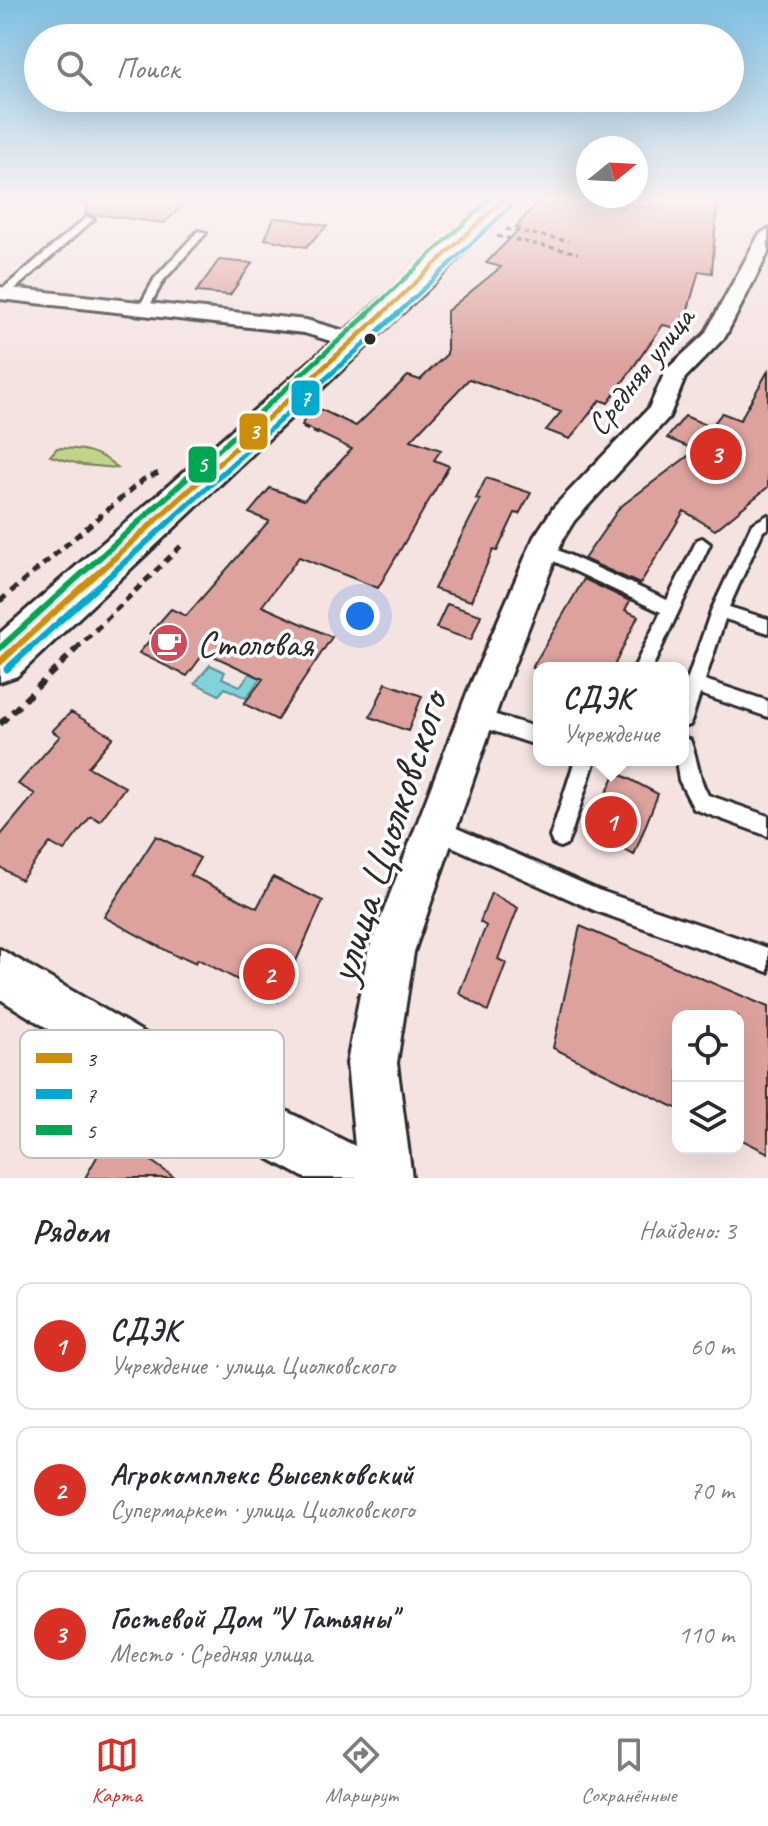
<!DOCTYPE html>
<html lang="ru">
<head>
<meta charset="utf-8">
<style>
  :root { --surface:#fff; --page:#f7f7f7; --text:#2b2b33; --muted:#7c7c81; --line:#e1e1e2; --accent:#d93025 }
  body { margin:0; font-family:Caveat,sans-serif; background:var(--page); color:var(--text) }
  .controls { position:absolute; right:24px; bottom:24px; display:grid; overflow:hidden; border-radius:16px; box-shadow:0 8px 32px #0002 }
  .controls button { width:72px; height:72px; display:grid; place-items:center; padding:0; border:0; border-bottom:2px solid var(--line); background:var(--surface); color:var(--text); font:40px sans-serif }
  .compass { position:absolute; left:576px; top:136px; width:72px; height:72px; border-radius:50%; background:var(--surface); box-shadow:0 8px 32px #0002; rotate:72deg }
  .you { position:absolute; left:360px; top:616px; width:28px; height:28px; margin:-20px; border:6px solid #fff; border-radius:50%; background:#1a73e8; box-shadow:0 0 0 12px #1a73e833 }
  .badge { display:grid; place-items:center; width:52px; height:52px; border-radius:50%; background:var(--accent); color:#fff; font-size:26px; font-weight:700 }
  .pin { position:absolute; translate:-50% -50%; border:4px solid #fff; box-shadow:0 2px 8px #0006 }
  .popup { position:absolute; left:533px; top:662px; width:156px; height:104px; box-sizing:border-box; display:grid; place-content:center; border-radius:16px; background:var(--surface); filter:drop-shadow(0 2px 6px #0005); font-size:26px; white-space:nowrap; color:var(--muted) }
  .popup b { font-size:30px; color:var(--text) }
  .popup::after { content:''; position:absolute; left:50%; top:100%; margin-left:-16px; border:16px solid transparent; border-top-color:var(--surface) }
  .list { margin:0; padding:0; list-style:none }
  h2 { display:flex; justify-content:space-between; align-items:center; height:104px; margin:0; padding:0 32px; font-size:34px }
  h2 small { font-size:26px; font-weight:400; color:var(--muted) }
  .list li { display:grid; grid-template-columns:52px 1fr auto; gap:24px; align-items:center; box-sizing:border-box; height:128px; margin:0 16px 16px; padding:0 16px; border:2px solid var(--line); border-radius:16px }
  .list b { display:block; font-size:30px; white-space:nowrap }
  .list p { margin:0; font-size:26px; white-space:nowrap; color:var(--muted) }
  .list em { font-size:26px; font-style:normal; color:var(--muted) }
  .icon { flex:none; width:44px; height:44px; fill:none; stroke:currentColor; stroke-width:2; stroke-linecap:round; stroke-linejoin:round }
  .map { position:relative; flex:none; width:768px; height:1178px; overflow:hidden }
  .search { position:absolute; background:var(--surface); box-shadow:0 8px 32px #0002; left:24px; right:24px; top:24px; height:88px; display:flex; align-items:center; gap:20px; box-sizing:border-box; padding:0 28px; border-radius:44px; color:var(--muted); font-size:30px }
  .sheet { height:536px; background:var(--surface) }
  nav { display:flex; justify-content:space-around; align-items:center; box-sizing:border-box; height:112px; border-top:2px solid var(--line); background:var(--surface); font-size:22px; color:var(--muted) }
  nav a { display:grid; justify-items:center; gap:4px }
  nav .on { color:var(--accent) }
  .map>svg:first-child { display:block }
  .green { fill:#c1d48a; stroke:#76805a; stroke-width:2 }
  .water { fill:#81d2d9; stroke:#5f8f93; stroke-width:2 }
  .building { fill:#dda29e; stroke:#2b2b2b; stroke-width:2 }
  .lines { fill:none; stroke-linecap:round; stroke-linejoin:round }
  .service-casing { stroke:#2b2b2b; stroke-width:6 }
  .minor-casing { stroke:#2b2b2b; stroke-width:6 }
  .primary-casing { stroke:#2b2b2b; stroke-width:6 }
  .path-far3 { stroke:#2b2b2b; stroke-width:3; stroke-dasharray:5 4; stroke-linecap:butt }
  .path-far2 { stroke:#2b2b2b; stroke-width:4; stroke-dasharray:6 5; stroke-linecap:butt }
  .path-far1 { stroke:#2b2b2b; stroke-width:5; stroke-dasharray:8 6; stroke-linecap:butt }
  .path { stroke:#2b2b2b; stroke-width:6; stroke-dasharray:10 7; stroke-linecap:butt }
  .service { fill:#fff; fill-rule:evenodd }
  .minor { fill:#fff; fill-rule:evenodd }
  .primary { fill:#fff; fill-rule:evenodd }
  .bus-1-far3-casing { stroke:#fff; stroke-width:8 }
  .bus-1-far2-casing { stroke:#fff; stroke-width:10 }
  .bus-1-far1-casing { stroke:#fff; stroke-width:12 }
  .bus-1-casing { stroke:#fff; stroke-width:13 }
  .bus-2-far3-casing { stroke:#fff; stroke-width:8 }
  .bus-2-far2-casing { stroke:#fff; stroke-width:10 }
  .bus-2-far1-casing { stroke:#fff; stroke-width:12 }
  .bus-2-casing { stroke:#fff; stroke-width:13 }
  .bus-3-far2-casing { stroke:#fff; stroke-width:8 }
  .bus-3-far1-casing { stroke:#fff; stroke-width:10 }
  .bus-3-casing { stroke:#fff; stroke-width:12 }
  .bus-1-far3 { stroke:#ce8d09; stroke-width:4 }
  .bus-1-far2 { stroke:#ce8d09; stroke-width:5 }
  .bus-1-far1 { stroke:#ce8d09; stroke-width:6 }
  .bus-1 { stroke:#ce8d09; stroke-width:7 }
  .bus-2-far3 { stroke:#00a9ce; stroke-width:4 }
  .bus-2-far2 { stroke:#00a9ce; stroke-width:5 }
  .bus-2-far1 { stroke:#00a9ce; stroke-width:6 }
  .bus-2 { stroke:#00a9ce; stroke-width:7 }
  .bus-3-far2 { stroke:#00a651; stroke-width:4 }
  .bus-3-far1 { stroke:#00a651; stroke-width:5 }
  .bus-3 { stroke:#00a651; stroke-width:6 }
  .bus-dot { fill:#2b2b2b; stroke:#fff; stroke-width:3 }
  .labels { text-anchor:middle; stroke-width:7; stroke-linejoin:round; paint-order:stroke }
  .far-street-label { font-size:32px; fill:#2b2b2b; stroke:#fff }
  .poi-label { font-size:38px; fill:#2b2b2b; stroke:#fff; text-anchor:start }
  .near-street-label { font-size:46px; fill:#2b2b2b; stroke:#fff }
  .key { fill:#fff; stroke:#bfbfbf; stroke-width:2 }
  .key-label { font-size:22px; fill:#2b2b2b }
  .line-badge { stroke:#fff; stroke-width:3 }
  .badge-label { font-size:22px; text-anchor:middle; font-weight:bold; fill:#fff }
</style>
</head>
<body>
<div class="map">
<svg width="768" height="1178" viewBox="0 0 768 1178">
  <rect width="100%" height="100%" fill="#f5e3e2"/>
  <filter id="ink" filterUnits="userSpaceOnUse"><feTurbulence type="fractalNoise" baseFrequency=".0125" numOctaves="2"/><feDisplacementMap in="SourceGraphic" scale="16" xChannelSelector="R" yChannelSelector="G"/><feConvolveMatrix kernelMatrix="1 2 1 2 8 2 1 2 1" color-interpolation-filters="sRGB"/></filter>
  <g filter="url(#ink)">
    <path class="green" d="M57,448C81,448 100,451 118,468L83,465L50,456Z"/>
    <path class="water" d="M210,665L225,672L222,678L240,686L251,672L261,677L246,698L225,688L219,695L195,683Z"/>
    <path class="building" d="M86,198H191L164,223L85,213Z
      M541,198H577L623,207L626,203L649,208L654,198H698L717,202L712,273L699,271L687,313L676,328L663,325L608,403L600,400L570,439L546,430L561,412L469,379L411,440L441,450L434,460L449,466L378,588L299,557L262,606L332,637L277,720L244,704L263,679L205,652L187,676L139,653L154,635L150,633L171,609L186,616L269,521L249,513L270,488L304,500L352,449L302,425L311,405L356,426L408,376L420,380L447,354V311L501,267L486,263L520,228L516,227Z
      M274,218L289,219L327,226L306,247L265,239Z
      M219,260L252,263L230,295L196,292Z
      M768,371V487L715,530L684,511L640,584L584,559L620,507L696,450L667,438L685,416L711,427L722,413L740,420Z
      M486,478L531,493L519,514L515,513L497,551L493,550L471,601L434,589L480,500L476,499Z
      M584,579L630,601L625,610L638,616L613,668H532Z
      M447,604L481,615L471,640L436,628Z
      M386,683L422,696L408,731L370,717Z
      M71,712L113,737L88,767L125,787L100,821L91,816L64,851L50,843L21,880L0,867V836L35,794L18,784L60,736L52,731Z
      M616,772L658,794L634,855L590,830Z
      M156,836L200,858L190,875L257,908L273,877L323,901L278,1001L198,959L196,963L181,956L180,958L104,917Z
      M491,893L518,908L498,959L506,963L488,1011L459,993L486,926L480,922Z
      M580,926L768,1007V1153L738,1138V1016H678V1109L553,1048Z
      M111,1132L175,1178H85Z"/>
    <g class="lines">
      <g class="service-casing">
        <path id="service" d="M87,217L94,219L7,296H0V291Z
          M198,231L206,233L163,281L147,311H139L138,309L155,278Z
          M768,515V528L763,531L729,607L768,619V633L725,619L705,680L768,701V717L700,694L690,725L683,727V692L711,611L752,524Z
          M702,538L710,544L652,668H634L661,612L539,554L536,550L544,544L549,546L667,600L697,540Z
          M476,709L539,728V746L469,723L467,717L469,711Z
          M683,737L690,740C698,759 697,775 708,795L768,816V836L694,809L679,780L676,760H683Z
          M575,760H595L570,837L567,844L560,847L553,844L550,837Z
          M436,819L598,890L768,948V972L596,911L429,836L426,829L429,822Z"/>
      </g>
      <g class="minor-casing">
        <path id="minor" d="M768,229V253L725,337L685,378L669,417L574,521L563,539L503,693L414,952L397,1063L412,1178H305L193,1118L0,999V949L229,1082L355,1146L347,1063L368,952L467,693L534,537L554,507L649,408L666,370L705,334L759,235Z
          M0,287L306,320L362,336L365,341L362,346L354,348L304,333L0,299Z"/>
      </g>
      <g class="primary-casing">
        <path id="primary" d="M491,198H517L439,278L17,676L0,682V633L419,266Z"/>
      </g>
      <path class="path-far3" d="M506,229L569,241
        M497,236L578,253"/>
      <path class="path-far2" d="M303,427L322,435"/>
      <path class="path-far1" d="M0,601L144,479L159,473
        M75,650L184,543"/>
      <path class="path" d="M0,724L77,648"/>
      <use href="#service" class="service"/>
      <use href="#minor" class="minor"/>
      <use href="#primary" class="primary"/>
      <g class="bus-1-far3-casing">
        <path id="bus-1-far3" d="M380,316L505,198"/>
      </g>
      <g class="bus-1-far2-casing">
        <path id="bus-1-far2" d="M218,464L382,314"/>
      </g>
      <g class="bus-1-far1-casing">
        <path id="bus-1-far1" d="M13,650L220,462"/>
      </g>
      <g class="bus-1-casing">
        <path id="bus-1" d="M0,662L15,648"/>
      </g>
      <g class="bus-2-far3-casing">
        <path id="bus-2-far3" d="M395,316L512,205"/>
      </g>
      <g class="bus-2-far2-casing">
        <path id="bus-2-far2" d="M232,464L397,314"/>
      </g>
      <g class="bus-2-far1-casing">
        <path id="bus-2-far1" d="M28,650L235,462"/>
      </g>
      <g class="bus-2-casing">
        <path id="bus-2" d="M7,669L30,648"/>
      </g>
      <g class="bus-3-far2-casing">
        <path id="bus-3-far2" d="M365,316L491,198"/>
      </g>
      <g class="bus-3-far1-casing">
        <path id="bus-3-far1" d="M203,464L368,314"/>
      </g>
      <g class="bus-3-casing">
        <path id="bus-3" d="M0,648L205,462"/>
      </g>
      <use href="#bus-1-far3" class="bus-1-far3"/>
      <use href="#bus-1-far2" class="bus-1-far2"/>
      <use href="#bus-1-far1" class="bus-1-far1"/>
      <use href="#bus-1" class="bus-1"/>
      <use href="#bus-2-far3" class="bus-2-far3"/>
      <use href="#bus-2-far2" class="bus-2-far2"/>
      <use href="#bus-2-far1" class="bus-2-far1"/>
      <use href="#bus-2" class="bus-2"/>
      <use href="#bus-3-far2" class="bus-3-far2"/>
      <use href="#bus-3-far1" class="bus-3-far1"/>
      <use href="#bus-3" class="bus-3"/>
    </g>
  </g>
  <linearGradient id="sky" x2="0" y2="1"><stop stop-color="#7fc0e2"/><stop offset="0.55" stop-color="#faf2f2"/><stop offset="1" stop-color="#faf2f2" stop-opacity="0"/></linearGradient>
  <rect width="768" height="363" fill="url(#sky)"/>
  <defs>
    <g id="cafe-disc" transform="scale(2)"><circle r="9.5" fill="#d1495b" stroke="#fff"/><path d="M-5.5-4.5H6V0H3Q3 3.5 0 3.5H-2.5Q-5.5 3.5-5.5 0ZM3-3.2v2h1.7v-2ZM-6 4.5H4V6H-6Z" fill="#fff"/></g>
  </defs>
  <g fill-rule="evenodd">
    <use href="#cafe-disc" x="169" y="643"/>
  </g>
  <circle class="bus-dot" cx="370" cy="339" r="7"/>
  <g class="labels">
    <g class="far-street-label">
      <text transform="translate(640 371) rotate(-52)" y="11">Средняя улица</text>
    </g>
    <g class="poi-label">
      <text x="197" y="656">Столовая</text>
    </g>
    <g class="near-street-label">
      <text transform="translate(386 837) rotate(-72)" y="16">улица Циолковского</text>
    </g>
  </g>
  <rect x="20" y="1030" width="264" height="128" rx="12" class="key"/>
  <rect x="36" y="1053" width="36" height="10" fill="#ce8d09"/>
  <rect x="36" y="1089" width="36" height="10" fill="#00a9ce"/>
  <rect x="36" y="1125" width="36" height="10" fill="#00a651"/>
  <g class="key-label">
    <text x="86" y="1066">3</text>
    <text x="86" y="1102">7</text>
    <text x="86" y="1138">5</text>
  </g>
  <g class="line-badge">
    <rect x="290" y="379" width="31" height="38" rx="8" fill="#00a9ce"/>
    <rect x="238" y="412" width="31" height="39" rx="8" fill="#ce8d09"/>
    <rect x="187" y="445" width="31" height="39" rx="8" fill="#00a651"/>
  </g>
  <g class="badge-label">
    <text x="305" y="406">7</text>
    <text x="254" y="439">3</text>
    <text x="202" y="472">5</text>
  </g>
</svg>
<div class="controls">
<button><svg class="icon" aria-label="locate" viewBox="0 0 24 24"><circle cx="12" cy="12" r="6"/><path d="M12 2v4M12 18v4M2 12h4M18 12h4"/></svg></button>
<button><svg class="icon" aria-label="layers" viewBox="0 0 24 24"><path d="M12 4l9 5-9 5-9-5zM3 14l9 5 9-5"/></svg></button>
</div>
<svg class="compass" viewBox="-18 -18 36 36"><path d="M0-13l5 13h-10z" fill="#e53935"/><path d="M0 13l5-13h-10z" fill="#7c7c81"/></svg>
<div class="you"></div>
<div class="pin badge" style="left:611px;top:822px">1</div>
<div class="popup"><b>СДЭК</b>Учреждение</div>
<div class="pin badge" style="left:269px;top:974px">2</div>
<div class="pin badge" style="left:716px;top:454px">3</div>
<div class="search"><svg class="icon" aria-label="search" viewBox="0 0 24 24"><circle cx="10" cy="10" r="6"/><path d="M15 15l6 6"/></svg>Поиск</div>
</div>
<section class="sheet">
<h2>Рядом<small>Найдено: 3</small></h2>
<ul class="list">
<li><span class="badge">1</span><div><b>СДЭК</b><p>Учреждение · улица Циолковского</p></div><em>60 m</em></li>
<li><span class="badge">2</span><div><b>Агрокомплекс Выселковский</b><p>Супермаркет · улица Циолковского</p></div><em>70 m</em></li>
<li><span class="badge">3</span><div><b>Гостевой Дом &quot;У Татьяны&quot;</b><p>Место · Средняя улица</p></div><em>110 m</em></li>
</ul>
</section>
<nav>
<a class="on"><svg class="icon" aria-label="map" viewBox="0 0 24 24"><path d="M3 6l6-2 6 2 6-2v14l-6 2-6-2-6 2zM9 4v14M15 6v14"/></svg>Карта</a>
<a><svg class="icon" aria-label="directions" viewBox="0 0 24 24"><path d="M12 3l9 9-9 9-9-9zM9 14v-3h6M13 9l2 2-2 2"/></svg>Маршрут</a>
<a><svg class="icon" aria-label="saved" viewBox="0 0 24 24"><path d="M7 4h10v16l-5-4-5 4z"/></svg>Сохранённые</a>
</nav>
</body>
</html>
